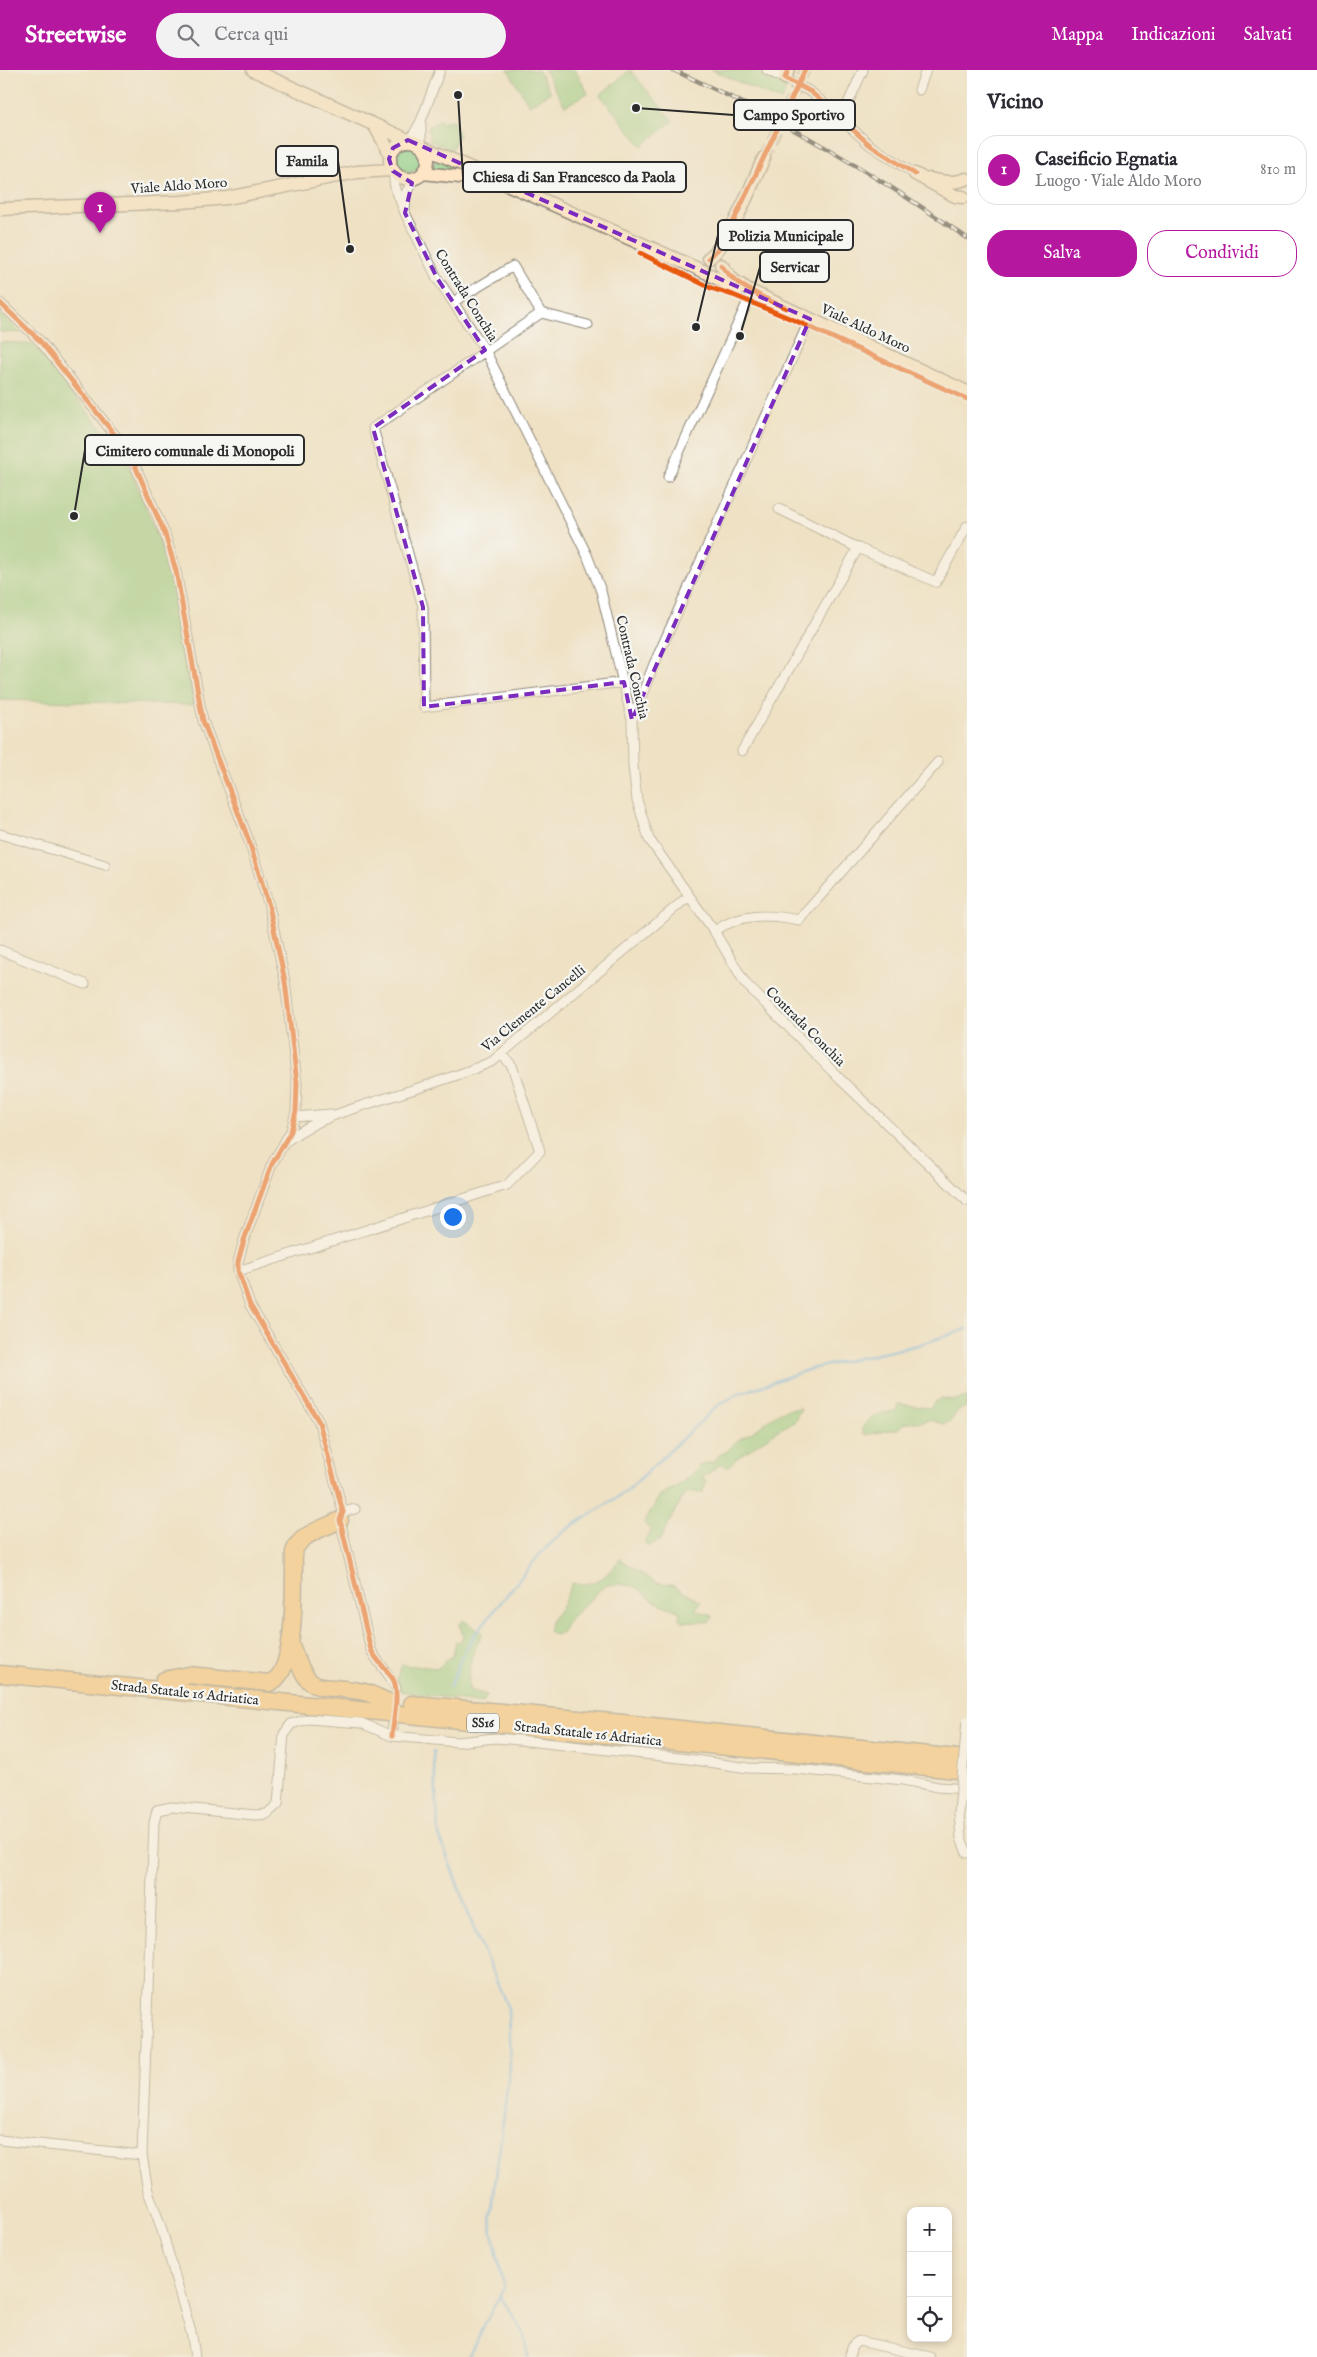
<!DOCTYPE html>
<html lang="it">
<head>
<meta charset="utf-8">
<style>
  :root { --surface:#fff; --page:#f2f2f3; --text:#2b2b33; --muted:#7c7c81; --line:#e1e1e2; --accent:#b5179e }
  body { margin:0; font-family:"IM FELL English",serif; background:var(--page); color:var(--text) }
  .controls { position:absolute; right:15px; bottom:15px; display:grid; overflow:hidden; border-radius:10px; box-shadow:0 2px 8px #0003 }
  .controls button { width:45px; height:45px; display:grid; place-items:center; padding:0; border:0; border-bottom:1px solid var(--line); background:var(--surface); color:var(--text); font:25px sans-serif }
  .you { position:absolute; left:452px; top:1146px; width:18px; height:18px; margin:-12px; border:4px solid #fff; border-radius:50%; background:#1a73e8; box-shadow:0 0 0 8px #1a73e833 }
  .badge { display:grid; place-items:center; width:32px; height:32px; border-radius:50%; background:var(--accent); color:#fff; font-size:16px; font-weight:700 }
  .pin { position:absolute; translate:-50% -41px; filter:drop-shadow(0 1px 2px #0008) }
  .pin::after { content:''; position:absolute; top:26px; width:18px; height:15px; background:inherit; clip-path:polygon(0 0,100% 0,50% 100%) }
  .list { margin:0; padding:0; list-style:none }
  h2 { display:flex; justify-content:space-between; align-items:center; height:65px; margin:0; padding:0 20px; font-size:21px }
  h2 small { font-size:16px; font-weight:400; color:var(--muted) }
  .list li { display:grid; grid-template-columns:32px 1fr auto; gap:15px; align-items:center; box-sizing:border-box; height:70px; margin:0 10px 10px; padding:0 10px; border:1px solid var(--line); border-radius:20px }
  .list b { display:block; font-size:19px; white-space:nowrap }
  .list p { margin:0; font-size:16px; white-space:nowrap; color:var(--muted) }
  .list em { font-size:16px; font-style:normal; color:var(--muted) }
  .actions { display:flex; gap:10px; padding:15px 20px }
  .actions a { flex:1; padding:11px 0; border:1px solid var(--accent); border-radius:20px; text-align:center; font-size:18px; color:var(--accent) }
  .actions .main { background:var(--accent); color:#fff }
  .icon { flex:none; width:28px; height:28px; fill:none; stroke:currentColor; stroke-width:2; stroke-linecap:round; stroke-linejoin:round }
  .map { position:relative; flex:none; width:967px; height:2287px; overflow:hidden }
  header { display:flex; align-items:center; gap:30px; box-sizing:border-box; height:70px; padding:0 25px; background:var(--accent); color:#fff }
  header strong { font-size:24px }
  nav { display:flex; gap:28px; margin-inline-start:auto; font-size:18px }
  .search { width:350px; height:45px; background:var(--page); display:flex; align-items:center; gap:12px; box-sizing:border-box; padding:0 18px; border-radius:28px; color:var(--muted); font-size:19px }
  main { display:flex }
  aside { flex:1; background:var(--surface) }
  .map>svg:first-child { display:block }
  .green { fill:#90cb7f; stroke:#5e7b55 }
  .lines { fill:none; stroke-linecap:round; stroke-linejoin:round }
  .stream { stroke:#70b3e6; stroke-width:2.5 }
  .secondary-tunnel { stroke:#c8bda5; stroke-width:12; stroke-dasharray:12 6; stroke-linecap:butt }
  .street-casing { stroke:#8d8678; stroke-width:11 }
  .secondary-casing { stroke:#8d8678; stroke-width:15 }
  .highway-casing { stroke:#8d8678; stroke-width:19 }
  .street { stroke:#fff; stroke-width:9 }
  .secondary { stroke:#fde5c5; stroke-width:12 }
  .highway { stroke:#f9bf6d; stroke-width:16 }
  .rail-casing { stroke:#2b2b2b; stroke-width:4.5 }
  .rail { stroke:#f6f6f2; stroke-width:2.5; stroke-dasharray:8; stroke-linecap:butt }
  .street-bridge-casing { stroke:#8d8678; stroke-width:11; stroke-linecap:butt }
  .street-bridge { stroke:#fff; stroke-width:9 }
  .cycleway-casing { stroke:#f6f6f2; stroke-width:8 }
  .cycleway { stroke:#e8590c; stroke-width:5 }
  .marked { fill:none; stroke:#7b2cbf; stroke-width:4; stroke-dasharray:10 6; stroke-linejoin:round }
  .labels { text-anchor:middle; stroke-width:4.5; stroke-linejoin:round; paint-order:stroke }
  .shield { fill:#f6f6f2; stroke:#686867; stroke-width:1 }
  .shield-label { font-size:12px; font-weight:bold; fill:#2b2b2b }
  .street-label { font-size:14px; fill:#2b2b2b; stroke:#f6f6f2 }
  .leader { fill:none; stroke:#2b2b2b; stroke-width:2 }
  .callout-dot { fill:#2b2b2b; stroke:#f6f6f2; stroke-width:2 }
  .callout { fill:#f6f6f2; stroke:#2b2b2b; stroke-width:2 }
  .callout-label { font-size:15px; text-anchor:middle; font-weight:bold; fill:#2b2b2b }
</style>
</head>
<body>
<header>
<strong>Streetwise</strong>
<div class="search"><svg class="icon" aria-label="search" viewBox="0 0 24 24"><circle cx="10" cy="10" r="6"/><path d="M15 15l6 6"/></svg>Cerca qui</div>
<nav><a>Mappa</a><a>Indicazioni</a><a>Salvati</a></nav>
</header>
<main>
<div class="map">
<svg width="967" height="2287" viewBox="0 0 967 2287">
  <rect width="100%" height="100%" fill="#f6f6f2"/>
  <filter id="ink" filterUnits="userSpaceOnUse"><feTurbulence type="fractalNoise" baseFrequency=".02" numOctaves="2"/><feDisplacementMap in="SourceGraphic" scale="10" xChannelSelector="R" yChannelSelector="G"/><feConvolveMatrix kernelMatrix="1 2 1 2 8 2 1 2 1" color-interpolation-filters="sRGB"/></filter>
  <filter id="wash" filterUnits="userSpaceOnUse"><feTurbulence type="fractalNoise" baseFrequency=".0096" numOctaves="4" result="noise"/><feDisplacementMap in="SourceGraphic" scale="20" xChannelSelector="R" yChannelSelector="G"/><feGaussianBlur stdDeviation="1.12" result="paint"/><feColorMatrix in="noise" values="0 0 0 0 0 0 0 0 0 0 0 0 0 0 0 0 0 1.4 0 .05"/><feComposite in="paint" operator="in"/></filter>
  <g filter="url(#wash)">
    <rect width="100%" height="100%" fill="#efe1c4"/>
    <path class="green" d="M508,0H538L551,22L529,35Z
      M544,0H575L588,23L565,36Z
      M630,0L673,51L642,76L600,25Z
      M712,0H753L788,16L781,31Z
      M440,50L443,53L450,50L454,52L459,66L451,80L430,71L428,57Z
      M396 89a13 13 0 1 1 26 0a13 13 0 1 1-26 0Z
      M435,85L461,100H433Z
      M0,243L21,263L0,262Z
      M0,272L33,274L127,390L171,502L194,635L0,630Z
      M967,1327V1337L958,1340L951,1351L943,1354L930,1350L903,1354L898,1359L864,1365L862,1358C871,1345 881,1343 896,1341L898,1334L929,1338L940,1328L954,1330Z
      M801,1338L794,1352L778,1360L736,1389L728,1398L722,1393L702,1408L707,1411L702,1423L689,1422L682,1428L660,1470L648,1476L644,1472L651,1461L644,1453L660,1425L676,1417L698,1399L699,1395L716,1391L719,1385C730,1381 729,1378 737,1371C741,1367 748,1365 754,1361C774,1348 774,1340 801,1338Z
      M620,1489L656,1513L672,1515L701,1532L695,1540L710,1544L713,1548L709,1552L682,1551L679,1547L680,1542L654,1531L636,1517L620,1514L608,1515L601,1519L566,1553L563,1562L554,1565L548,1561L551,1551L563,1535L572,1513C596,1517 606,1507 620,1489Z
      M463,1550L483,1563C471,1582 468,1598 469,1620L487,1625L483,1633L399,1621L396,1610L402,1595L438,1598L453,1585L456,1571L460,1572L463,1566L460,1554Z"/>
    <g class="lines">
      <path class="stream" d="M450,1617L461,1588L476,1563L540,1484L563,1462L627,1421L717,1336L738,1324L810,1299L918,1275L967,1259
        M433,1681L439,1765L476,1864L508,1938L510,1995L491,2147L493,2164L504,2217L468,2287
        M500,2226L523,2261L528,2287"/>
    </g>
  </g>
  <g filter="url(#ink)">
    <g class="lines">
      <path class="secondary-tunnel" d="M764,88L805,0"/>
      <g class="street-casing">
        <path id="street" d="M767,0L811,22L870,75L915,104
          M919,20L926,0
          M849,31L863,0
          M410,71L421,51L440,0
          M421,75V51
          M393,101L395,117L405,143L437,208L485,280L587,485L601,521L632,650L633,696L637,730L649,769L714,861L745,913L840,1009L967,1131
          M405,140L406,123L414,109
          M453,232L513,196L541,243L588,255
          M0,233L40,271L130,384L165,464L176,501L203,651L249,771L269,836L285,911L297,1013L296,1041L291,1061L272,1094L244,1170L238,1192V1201L250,1235L319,1352L343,1442L340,1450L371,1580C378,1594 391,1604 396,1618
          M541,243L373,358L423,537L424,637L624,612
          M668,407L752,222
          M779,439L858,478L936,512L967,456
          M632,650L654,594L810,249
          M742,681L858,478
          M0,764L105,795
          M714,861C741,843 768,844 799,850L938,692
          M0,880L85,914
          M295,1047L331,1044
          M288,1070C314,1050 348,1040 380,1030C418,1018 457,1007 493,991L689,826
          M238,1201L507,1115L540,1081L512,996L502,984
          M343,1442L355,1439
          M392,1666L393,1654
          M959,1743L961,1768L967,1783
          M0,2070L142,2085L154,1753L157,1740L172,1737L255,1745L267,1744L278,1734L284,1664L291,1654L308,1649L361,1653L392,1666L457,1672L496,1668L519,1670L688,1689L748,1698L796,1699L903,1710L938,1717L967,1719
          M142,2085L148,2121L161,2157L192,2266L195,2287
          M850,2287C850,2278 851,2275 859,2271L930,2287"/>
      </g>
      <g class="secondary-casing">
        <path id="secondary" d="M253,0L408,70
          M785,8L788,0
          M375,56L390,83
          M390 90a19 19 0 1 1 38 0a19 19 0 1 1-38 0Z
          M423,77L705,202
          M423,103L488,110
          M915,104L955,126L963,127
          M930,109C943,112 953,114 966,109
          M0,139L181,132L227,128L357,102L392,100
          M709,188C730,173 752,113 764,88
          M721,195L734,211L752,222L967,322
          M710,205L739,219"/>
      </g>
      <g class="highway-casing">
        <path id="highway" d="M291,1575C312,1632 316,1611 364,1622C373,1624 381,1629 389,1632
          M0,1604L967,1701
          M164,1610L189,1605L269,1613C299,1604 293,1509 294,1482C299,1464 325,1458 340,1450
          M412,1634L623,1653L967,1689"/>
      </g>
      <use href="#street" class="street"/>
      <use href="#secondary" class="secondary"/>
      <use href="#highway" class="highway"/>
      <g class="rail-casing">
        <path id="rail" d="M673,0C777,46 874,103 967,168"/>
      </g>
      <use href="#rail" class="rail"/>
      <g class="street-bridge-casing">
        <path id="street-bridge" d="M959,1743L967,1651"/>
      </g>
      <use href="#street-bridge" class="street-bridge"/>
      <g class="cycleway-casing">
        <path id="cycleway" d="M788,0L785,8L811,22L870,75L915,104
          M640,183L711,218L733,225L794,250L967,329
          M709,188L719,178L729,161L805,0
          M721,195C737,218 761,226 786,238
          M0,233L40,271L130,384L165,464L176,501L203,651L249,771L269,836L285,911L297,1013L296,1041L291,1061L272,1094L244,1170L238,1192V1201L250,1235L319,1352L343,1442L340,1450L371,1580C377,1591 386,1599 393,1609C400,1621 393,1652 392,1666"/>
      </g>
      <use href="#cycleway" class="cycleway"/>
    </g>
  </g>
  <path d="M0 0H967V2287H0ZM408,70L810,249L632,650L624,612L424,637L423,537L373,358L485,280L437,208L405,143L412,113L393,101L389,89L393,78Z" fill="#efe1c4" fill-opacity=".55" fill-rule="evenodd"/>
  <path class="marked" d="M408,70L810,249L632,650L624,612L424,637L423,537L373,358L485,280L437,208L405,143L412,113L393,101L389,89L393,78Z"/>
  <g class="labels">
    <rect class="shield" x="467" y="1643.5" width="32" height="19" rx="4"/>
    <g class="shield-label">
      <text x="483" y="1657">SS16</text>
    </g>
    <g class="street-label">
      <text transform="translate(179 115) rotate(-4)" y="5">Viale Aldo Moro</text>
      <text transform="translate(467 225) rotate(58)" y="5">Contrada Conchia</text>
      <text transform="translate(866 258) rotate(25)" y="5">Viale Aldo Moro</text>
      <text transform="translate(633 597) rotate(77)" y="5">Contrada Conchia</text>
      <text transform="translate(533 938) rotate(-39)" y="5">Via Clemente Cancelli</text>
      <text transform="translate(806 956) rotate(45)" y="5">Contrada Conchia</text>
      <text transform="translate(185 1622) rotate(6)" y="5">Strada Statale 16 Adriatica</text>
      <text transform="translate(588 1663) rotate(6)" y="5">Strada Statale 16 Adriatica</text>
    </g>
  </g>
  <path class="leader" d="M636 38L734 45M350 179L338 91M458 25L463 107M696 257L718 165M740 266L760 197M74 446L85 380"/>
  <g class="callout-dot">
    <circle cx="636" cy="38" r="5"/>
    <circle cx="350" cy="179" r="5"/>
    <circle cx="458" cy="25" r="5"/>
    <circle cx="696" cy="257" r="5"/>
    <circle cx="740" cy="266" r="5"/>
    <circle cx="74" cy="446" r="5"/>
  </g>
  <g class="callout">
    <rect x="734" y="30" width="121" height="30" rx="5"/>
    <rect x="276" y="76" width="62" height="30" rx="5"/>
    <rect x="463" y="92" width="223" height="30" rx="5"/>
    <rect x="718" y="150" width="135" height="30" rx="5"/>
    <rect x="760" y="182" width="69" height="30" rx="5"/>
    <rect x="85" y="365" width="219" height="30" rx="5"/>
  </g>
  <g class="callout-label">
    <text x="794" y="50">Campo Sportivo</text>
    <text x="307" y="96">Famila</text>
    <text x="574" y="112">Chiesa di San Francesco da Paola</text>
    <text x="786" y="171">Polizia Municipale</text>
    <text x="795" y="202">Servicar</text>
    <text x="195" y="386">Cimitero comunale di Monopoli</text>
  </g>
</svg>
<div class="controls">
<button>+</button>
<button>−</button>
<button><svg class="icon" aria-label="locate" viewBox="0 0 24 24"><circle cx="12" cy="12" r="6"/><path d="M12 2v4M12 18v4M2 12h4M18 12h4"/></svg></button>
</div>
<div class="you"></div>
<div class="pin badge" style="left:100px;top:163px">1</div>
</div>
<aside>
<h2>Vicino<small></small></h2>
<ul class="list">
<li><span class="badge">1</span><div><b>Caseificio Egnatia</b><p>Luogo · Viale Aldo Moro</p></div><em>810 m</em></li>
</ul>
<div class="actions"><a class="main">Salva</a><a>Condividi</a></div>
</aside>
</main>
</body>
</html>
